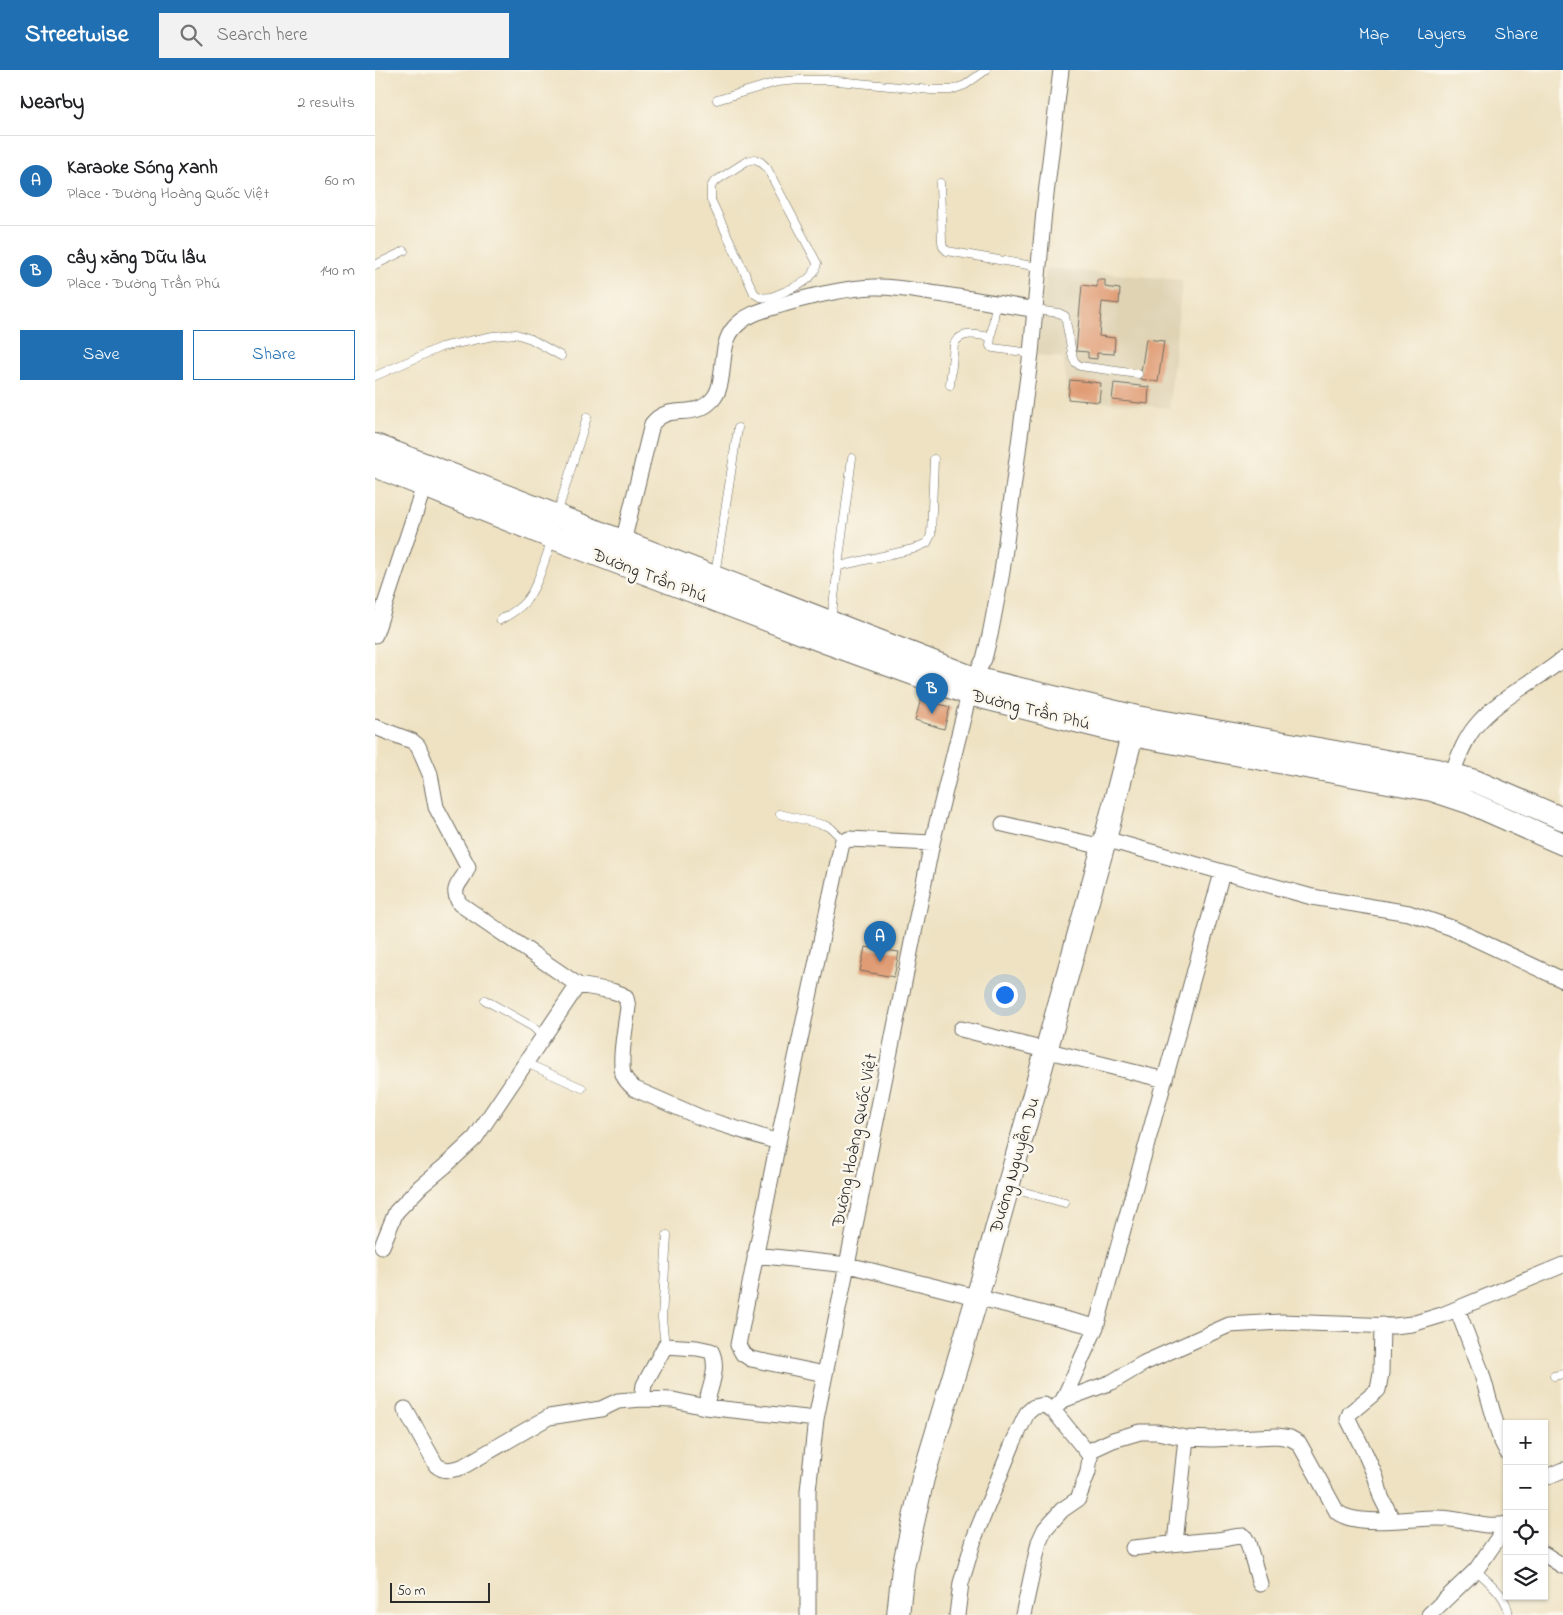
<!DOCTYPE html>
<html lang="en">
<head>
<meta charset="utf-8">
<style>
  :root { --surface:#fff; --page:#f2f2f2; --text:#202124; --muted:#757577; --line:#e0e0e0; --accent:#1f6fb2 }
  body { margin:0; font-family:"Indie Flower",sans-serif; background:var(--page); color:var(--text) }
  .controls { position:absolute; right:15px; bottom:15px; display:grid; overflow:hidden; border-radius:0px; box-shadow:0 1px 4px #0004 }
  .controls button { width:45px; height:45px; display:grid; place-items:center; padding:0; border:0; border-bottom:1px solid var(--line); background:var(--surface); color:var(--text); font:25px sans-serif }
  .scale { position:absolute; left:15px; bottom:12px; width:100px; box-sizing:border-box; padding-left:5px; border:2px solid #2b2b2b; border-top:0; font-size:14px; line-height:18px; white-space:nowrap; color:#2b2b2b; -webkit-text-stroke:4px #fbf7ec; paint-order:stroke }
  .you { position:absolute; left:629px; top:924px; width:18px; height:18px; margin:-12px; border:4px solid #fff; border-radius:50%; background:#1a73e8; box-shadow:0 0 0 8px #1a73e833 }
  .badge { display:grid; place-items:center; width:32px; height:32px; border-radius:50%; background:var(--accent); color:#fff; font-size:16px; font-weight:700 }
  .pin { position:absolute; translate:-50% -41px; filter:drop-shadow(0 1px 2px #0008) }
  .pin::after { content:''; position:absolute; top:26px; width:18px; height:15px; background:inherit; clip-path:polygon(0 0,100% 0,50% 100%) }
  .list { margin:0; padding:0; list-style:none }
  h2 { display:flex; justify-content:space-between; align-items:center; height:65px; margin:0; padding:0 20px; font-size:21px }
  h2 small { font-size:16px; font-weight:400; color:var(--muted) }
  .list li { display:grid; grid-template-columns:32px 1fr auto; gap:15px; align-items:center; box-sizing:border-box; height:90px; padding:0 20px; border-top:1px solid var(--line) }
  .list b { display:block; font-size:19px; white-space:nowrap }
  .list p { margin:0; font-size:16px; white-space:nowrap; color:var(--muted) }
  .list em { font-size:16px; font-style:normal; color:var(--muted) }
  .actions { display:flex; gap:10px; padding:15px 20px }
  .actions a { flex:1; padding:11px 0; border:1px solid var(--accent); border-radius:0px; text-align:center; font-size:18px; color:var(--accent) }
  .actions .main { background:var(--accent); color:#fff }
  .icon { flex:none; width:28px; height:28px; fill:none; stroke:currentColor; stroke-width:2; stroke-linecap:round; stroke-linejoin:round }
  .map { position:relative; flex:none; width:1188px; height:1545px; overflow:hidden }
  header { display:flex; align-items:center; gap:30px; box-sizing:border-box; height:70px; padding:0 25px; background:var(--accent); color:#fff }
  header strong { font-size:24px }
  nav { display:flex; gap:28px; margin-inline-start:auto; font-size:18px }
  .search { width:350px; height:45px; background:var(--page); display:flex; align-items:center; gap:12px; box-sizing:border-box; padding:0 18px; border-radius:0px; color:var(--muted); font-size:19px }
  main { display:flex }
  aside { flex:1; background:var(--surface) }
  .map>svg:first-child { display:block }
  .built { fill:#dfd3b4 }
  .building { fill:#e09c74 }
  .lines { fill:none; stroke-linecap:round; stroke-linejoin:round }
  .lane-casing { stroke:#6f6b60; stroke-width:9 }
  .street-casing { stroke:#6f6b60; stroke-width:17 }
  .secondary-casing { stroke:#6f6b60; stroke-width:24 }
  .lane { stroke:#fff; stroke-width:8 }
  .street { stroke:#fff; stroke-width:15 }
  .secondary { stroke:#fff; stroke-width:22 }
  .labels { text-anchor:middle; stroke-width:5; stroke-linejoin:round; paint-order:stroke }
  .street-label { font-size:18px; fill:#2b2b2b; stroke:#fbf7ec }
</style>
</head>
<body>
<header>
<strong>Streetwise</strong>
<div class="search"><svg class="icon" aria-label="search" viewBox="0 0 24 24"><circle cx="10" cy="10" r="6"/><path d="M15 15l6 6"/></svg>Search here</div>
<nav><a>Map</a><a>Layers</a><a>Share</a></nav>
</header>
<main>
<aside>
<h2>Nearby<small>2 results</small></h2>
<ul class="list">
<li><span class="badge">A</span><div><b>Karaoke Sóng Xanh</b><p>Place · Đường Hoàng Quốc Việt</p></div><em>60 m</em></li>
<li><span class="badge">B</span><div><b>cây xăng Dữu lâu</b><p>Place · Đường Trần Phú</p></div><em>140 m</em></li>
</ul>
<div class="actions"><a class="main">Save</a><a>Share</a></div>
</aside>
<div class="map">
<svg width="1188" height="1545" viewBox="0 0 1188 1545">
  <rect width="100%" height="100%" fill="#fbf7ec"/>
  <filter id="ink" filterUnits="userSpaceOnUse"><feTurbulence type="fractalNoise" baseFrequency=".02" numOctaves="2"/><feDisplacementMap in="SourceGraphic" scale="10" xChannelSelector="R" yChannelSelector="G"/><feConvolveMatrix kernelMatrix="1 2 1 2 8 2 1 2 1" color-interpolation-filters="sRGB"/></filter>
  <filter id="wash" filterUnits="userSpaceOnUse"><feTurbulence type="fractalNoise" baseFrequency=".0096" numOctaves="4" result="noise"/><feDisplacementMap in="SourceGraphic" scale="20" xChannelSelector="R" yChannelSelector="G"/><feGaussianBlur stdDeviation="1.12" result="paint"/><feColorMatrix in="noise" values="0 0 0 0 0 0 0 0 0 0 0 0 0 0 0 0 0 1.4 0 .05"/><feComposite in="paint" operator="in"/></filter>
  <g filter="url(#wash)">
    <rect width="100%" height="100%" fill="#eee2c3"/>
    <path class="built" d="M671,198L807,210L794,338L693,329L688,288L662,285Z"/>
    <g id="blocks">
      <path class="building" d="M722,210H730V217L745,219L744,234L727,232L724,266L740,268L739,284L722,283V289L713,288V282L701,281L707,215L722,217Z
        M771,269L789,271L783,312L765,309Z
        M695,310L726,313L724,332L693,329Z
        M739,313L774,317L773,334L737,330Z
        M546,629L575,637L569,659L540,650Z
        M490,877L524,882L519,907L485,901Z"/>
    </g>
  </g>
  <g filter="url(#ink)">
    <use href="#blocks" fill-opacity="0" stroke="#6f6b60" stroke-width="1"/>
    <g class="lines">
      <g class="lane-casing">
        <path id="lane" d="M342,30L402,12L425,10H452L556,20H576L590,15L611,0
          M380,89L386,92L392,98L442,193C440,213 412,220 396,227C389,228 384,228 379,223L336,130V117L339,112L372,91Z
          M565,113L567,172L568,177L572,181L664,197
          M0,195L29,181
          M661,240L684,243L690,246L698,288L700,292L705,296L763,304
          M616,267L615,276L618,278L656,283
          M0,306L66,277L118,266L141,264L156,269L186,286
          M575,315L579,274C586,260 603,265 616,267L621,233
          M182,444L212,347
          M464,496L538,479L552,473L556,465L559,389
          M340,505L363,358
          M125,550C134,545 143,540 150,532C163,517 170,488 177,470
          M456,551L477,388
          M405,744L449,755L456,758L469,771
          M110,930L158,957L168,967
          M151,993L207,1018
          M635,1118L690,1133
          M290,1276L287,1248L292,1165
          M1179,1306L1188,1304
          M1101,1500C1115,1514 1131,1524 1134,1545"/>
      </g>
      <g class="street-casing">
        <path id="street" d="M248,472L277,354C294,332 317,351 337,330C353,314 342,277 359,258C372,243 390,240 409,234C437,226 469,218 499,217C520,216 542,221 563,224C595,229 628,234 661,240
          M0,565L52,407
          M0,657L37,671L43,676L55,704L61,737L93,797C87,814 74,816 85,834L203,915L237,921L246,924L251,928L253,937C251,955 244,988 248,1004C250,1010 255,1015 260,1019L327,1048L403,1072
          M1073,713C1081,695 1087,673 1100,657C1123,628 1160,612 1188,589
          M628,754L728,777
          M730,769L937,827L1034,843L1077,858L1188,910
          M586,959L790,1010
          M7,1176L21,1142L46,1116L70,1096L100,1068L203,915
          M380,1185L473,1195L721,1257
          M1082,1239L1106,1301L1125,1368L1132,1382
          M1007,1255L1006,1303L1003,1320L975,1343L973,1349L991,1385L1001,1408L1006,1427L1017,1449
          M450,1304L376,1289L368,1284L363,1275L403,1072L467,773L474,769L557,773
          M688,1330L721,1257L847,803
          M330,1337L298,1330L267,1329L269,1315L290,1276L322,1278L336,1281C345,1297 334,1321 330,1337L441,1349
          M30,1339L61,1395C69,1402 77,1400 87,1397L174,1347L226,1339L243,1331L267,1329
          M678,1340L688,1330L737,1312L769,1293L854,1255L905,1252L1019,1256L1037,1254L1067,1245L1188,1195
          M712,1382L738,1370L765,1362H782L811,1368L838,1369L902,1366L915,1368L924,1373L962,1442C983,1458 1037,1447 1064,1448C1087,1448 1109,1459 1132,1454
          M1169,1408L1188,1400
          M800,1473L811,1368
          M758,1478C785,1475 813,1472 841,1470C851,1469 859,1466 869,1466L873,1473L885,1514
          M1169,1484L1188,1496
          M433,1545V1421L441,1349L557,773L594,624L599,608L609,589L615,565L627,502L656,283L669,141L686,0
          M582,1545L586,1513L600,1466L638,1373L652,1343L659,1337L669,1335L678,1340L712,1382L715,1387L713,1402L703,1429L687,1440L670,1459L664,1472L648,1545
          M1054,1545L1101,1500L1132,1455"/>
      </g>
      <g class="secondary-casing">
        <path id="secondary" d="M0,375L599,608L762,647L1062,700L1100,711L1188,749
          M0,396L178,468L450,572L594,624L757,665L1057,720L1093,732L1188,774
          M523,1545L528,1498L548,1408L602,1228L728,777L761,650"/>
      </g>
      <use href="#lane" class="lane"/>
      <use href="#street" class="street"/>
      <use href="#secondary" class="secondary"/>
    </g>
  </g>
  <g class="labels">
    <g class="street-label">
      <text transform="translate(275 505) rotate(21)" y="6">Đường Trần Phú</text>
      <text transform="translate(656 639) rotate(14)" y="6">Đường Trần Phú</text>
      <text transform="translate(479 1070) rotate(-79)" y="6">Đường Hoàng Quốc Việt</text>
      <text transform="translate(639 1095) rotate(-74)" y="6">Đường Nguyễn Du</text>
    </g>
  </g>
</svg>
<div class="controls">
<button>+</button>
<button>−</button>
<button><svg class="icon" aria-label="locate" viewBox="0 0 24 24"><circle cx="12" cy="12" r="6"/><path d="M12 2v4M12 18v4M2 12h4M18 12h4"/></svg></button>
<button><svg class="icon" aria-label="layers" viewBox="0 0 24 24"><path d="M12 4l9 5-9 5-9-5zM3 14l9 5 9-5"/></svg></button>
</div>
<div class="scale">50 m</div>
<div class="you"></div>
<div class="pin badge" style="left:505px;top:892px">A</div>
<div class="pin badge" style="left:557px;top:644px">B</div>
</div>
</main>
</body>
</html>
